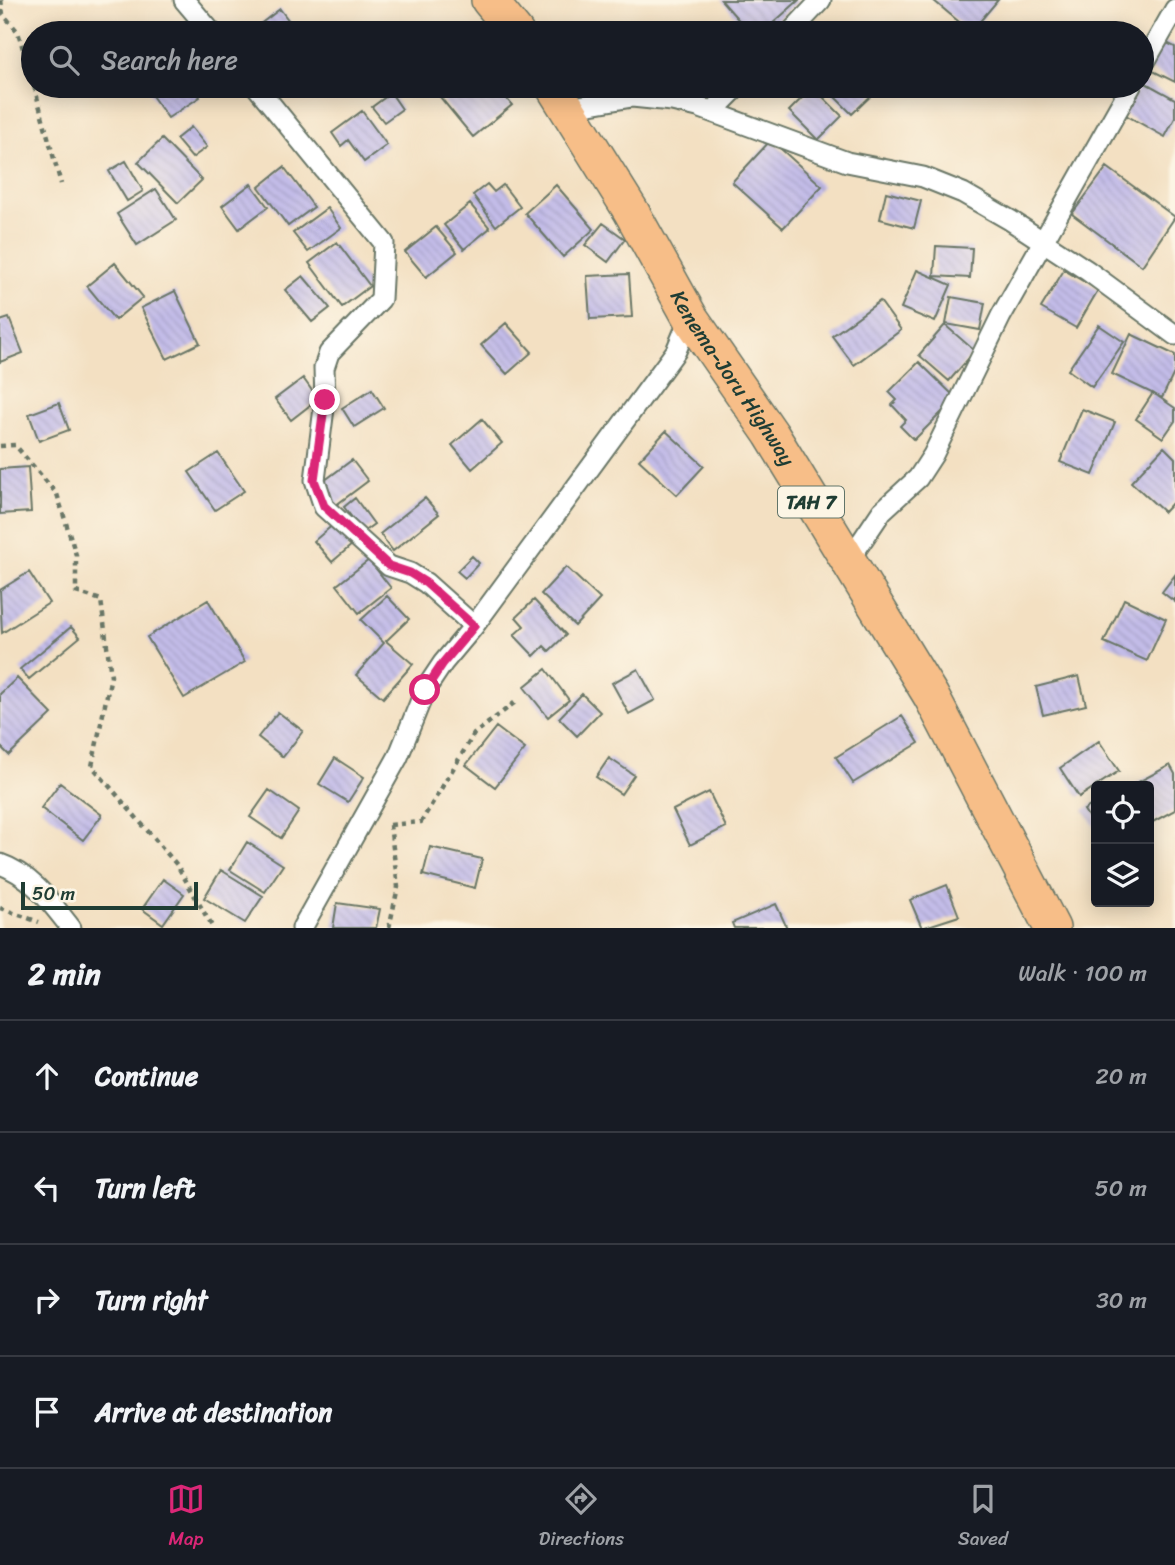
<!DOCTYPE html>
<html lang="en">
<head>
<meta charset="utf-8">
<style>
  :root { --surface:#171b24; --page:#20242c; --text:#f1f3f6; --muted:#9ea1a6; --line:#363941; --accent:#db2777 }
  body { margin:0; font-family:Sriracha,sans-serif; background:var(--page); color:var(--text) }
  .controls { position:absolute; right:21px; bottom:21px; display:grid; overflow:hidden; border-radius:7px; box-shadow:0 4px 18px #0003 }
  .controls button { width:63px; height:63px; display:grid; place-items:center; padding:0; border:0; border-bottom:2px solid var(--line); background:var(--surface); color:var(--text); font:35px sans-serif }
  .scale { position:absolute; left:21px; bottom:18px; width:177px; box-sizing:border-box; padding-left:7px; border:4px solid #1f3d34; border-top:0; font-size:19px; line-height:24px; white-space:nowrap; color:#1f3d34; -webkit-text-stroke:5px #fcf5e5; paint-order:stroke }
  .stop { position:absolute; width:21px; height:21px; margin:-16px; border:5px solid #db2777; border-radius:50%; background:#fff }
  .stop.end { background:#db2777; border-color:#fff; box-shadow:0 2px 7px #0008 }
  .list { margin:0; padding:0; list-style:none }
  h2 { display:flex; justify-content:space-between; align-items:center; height:91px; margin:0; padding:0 28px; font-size:30px }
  h2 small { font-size:23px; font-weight:400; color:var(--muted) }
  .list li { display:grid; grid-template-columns:46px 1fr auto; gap:21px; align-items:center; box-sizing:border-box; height:112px; padding:0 28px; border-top:2px solid var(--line) }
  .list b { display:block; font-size:26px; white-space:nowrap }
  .list em { font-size:23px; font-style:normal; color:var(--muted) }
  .icon { flex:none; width:38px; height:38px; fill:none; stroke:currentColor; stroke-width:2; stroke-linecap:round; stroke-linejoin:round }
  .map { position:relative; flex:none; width:1175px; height:928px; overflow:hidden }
  .search { position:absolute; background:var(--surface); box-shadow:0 4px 18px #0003; left:21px; right:21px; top:21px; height:77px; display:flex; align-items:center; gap:18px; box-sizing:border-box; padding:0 24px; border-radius:38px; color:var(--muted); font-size:26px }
  .sheet { height:539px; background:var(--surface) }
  nav { display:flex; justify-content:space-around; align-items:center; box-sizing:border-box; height:98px; border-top:2px solid var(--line); background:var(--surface); font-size:19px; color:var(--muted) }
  nav a { display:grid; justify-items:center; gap:4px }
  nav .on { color:var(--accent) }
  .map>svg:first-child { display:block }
  .building { fill:url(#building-back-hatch) }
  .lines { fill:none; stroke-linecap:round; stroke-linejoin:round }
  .street-casing { stroke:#697666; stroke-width:23 }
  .highway-casing { stroke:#697666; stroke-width:38 }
  .path { stroke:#697666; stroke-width:4.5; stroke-dasharray:5 5; stroke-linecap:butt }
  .street { stroke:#fff; stroke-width:19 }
  .highway { stroke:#f7be88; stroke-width:35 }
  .route { stroke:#db2777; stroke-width:9 }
  .labels { text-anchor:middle; stroke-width:5; stroke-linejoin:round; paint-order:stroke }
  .shield { fill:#fcf5e5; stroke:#617469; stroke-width:2 }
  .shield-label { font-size:19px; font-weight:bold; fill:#1f3d34 }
  .street-label { font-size:21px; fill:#1f3d34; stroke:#fcf5e5 }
</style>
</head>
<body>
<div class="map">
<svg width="1175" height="928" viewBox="0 0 1175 928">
  <defs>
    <pattern id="building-back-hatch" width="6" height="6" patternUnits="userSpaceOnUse" patternTransform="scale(1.75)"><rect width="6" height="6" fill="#c3bce8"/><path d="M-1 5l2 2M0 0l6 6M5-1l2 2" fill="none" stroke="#a7a2c8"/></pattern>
  </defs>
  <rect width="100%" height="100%" fill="#fcf5e5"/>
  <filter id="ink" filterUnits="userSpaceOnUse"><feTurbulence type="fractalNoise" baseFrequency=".0143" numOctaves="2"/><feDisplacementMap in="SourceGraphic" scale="14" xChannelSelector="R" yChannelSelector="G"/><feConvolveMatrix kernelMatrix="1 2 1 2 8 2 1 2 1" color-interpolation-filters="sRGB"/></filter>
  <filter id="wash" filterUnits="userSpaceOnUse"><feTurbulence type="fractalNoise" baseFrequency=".00686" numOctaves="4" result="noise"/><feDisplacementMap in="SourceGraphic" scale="28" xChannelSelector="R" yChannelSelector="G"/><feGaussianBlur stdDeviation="1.57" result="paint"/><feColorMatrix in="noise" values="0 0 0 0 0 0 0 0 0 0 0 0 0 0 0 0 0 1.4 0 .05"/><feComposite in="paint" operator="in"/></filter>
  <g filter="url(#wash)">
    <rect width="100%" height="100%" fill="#f3e0c2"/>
    <g id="blocks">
      <path class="building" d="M721,0H799L762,33H750Z
        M933,0H998L971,32Z
        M280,9L298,33H258L255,28Z
        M1161,40L1175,47V82L1147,68Z
        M1142,81L1175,99V118L1165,137L1124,114Z
        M145,86H193L200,97L168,118Z
        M431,86H496L512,105L473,137Z
        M824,86H878L880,87L852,114Z
        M813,87L842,116L818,140L789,111Z
        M391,93L402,109L384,122L372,107Z
        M362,111L387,145L364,162L348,140L341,146L332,133Z
        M191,127L207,147L192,158L176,139Z
        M162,139L202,180L178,203L138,162Z
        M771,140L822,186L783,228L732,182Z
        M126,161L143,191L127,201L109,171Z
        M284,167L314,207L288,226L259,187Z
        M1107,167L1175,217L1142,266L1072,214Z
        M251,184L268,207L239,229L222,206Z
        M487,184L494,192L503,185L520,207L496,226L473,195Z
        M556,185L594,229L563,257L525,213Z
        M156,189L176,220L137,245L117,214Z
        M886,192L921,201L914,228L880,219Z
        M470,204L490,228L464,249L444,225Z
        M327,208L341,228L308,252L293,233Z
        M603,223L625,239L608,262L585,245Z
        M436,227L457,252L426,277L405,252Z
        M337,242L370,286L342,307L309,263Z
        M936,246L972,248L970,278L934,276Z
        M115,263L143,297L115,320L87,286Z
        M917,270L951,285L935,322L901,308Z
        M1064,270L1098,290L1076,328L1041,308Z
        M629,274L632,317L590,319L587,276Z
        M303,276L330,308L312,322L285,290Z
        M175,291L200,343L167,359L141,308Z
        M951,297L985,303L980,330L946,324Z
        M880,301L901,330L854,365L832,336Z
        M9,318L23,353L0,362V321Z
        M506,323L532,352L507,374L481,345Z
        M945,325L975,351L949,381L919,355Z
        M1099,325L1124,342L1092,387L1068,370Z
        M1131,334L1175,355V371L1162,398L1112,374Z
        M919,362L956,398L914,440L900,426L906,420L892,405L897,400L889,392Z
        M303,378L318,399L291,420L275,399Z
        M372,389L384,408L354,427L342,408Z
        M1153,393L1175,408V421L1163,438L1136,419Z
        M59,403L69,430L39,441L29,414Z
        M1082,409L1115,422L1093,475L1060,462Z
        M482,419L502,443L472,469L452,445Z
        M666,431L704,466L677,495L639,460Z
        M1164,447L1175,458V500L1164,512L1131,482Z
        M218,453L244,491L215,510L189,472Z
        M352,460L368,481L336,505L320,484Z
        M28,467L31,512L0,514V469Z
        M355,498L374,524L363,532L344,507Z
        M425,498L439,514L393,551L380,534Z
        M335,523L353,544L332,562L314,541Z
        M472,556L479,563L465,578L457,571Z
        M369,560L391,588L359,613L337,585Z
        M566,567L600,599L575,626L541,594Z
        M29,572L49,603L2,633L0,590Z
        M1175,575V602L1162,592Z
        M387,596L409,619L386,641L413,664L383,698L356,675L384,643L361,620Z
        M1124,599L1166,619L1147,661L1104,642Z
        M208,600L245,662L184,698L147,637Z
        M534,600L566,635L549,651L544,646L534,656L514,635L524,626L516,617Z
        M71,627L80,637L29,679L20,669Z
        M546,669L569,700L548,717L524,687Z
        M638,669L655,700L629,714L612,683Z
        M1079,676L1086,705L1043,715L1036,687Z
        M17,678L52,714L9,755L0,746V694Z
        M582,694L600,712L577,736L559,718Z
        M278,712L303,731L283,757L258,737Z
        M902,716L919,743L853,783L836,757Z
        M496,727L525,749L495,787L466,765Z
        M1099,741L1119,771L1079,797L1060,768Z
        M335,758L364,777L348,802L319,784Z
        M609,758L634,775L621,794L596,777Z
        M1170,765L1175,774V810L1149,824V786H1131Z
        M60,783L102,815L83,840L41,808Z
        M269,790L299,811L281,838L250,817Z
        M709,792L726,827L690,845L673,810Z
        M1096,802V829L1084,810Z
        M247,842L283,865L265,892L230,870Z
        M430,847L482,859L475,888L423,875Z
        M221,870L263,896L245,923L204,898Z
        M163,879L184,894L163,924L142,909Z
        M947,885L959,916L922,928L910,900Z
        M337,903L380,909L376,928H333Z
        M776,904L787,928H734L732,923Z"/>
    </g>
  </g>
  <g filter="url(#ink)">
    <use href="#blocks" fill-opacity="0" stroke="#697666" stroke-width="2"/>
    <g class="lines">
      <g class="street-casing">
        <path id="street" d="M184,0L212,33
          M790,33L821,0
          M1142,67L1175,9
          M256,86L384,243L381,299L329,353L324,368L325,400L315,480L324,507L389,566L410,573L426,583L474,626
          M567,108L632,97L672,101L698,107L847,162L923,177L963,193L1010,220L1088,271L1175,335
          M712,112L738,86
          M847,563L882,511L918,478L933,455L1001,316L1131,86
          M0,864C32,875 51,903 71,928
          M302,928L398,757L425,690L443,663L474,626L676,351L690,317"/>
      </g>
      <g class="highway-casing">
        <g id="highway">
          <path d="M489,0L516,33"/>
          <path id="s1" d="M553,86L631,211L690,317L771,434L931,696L1052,928"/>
        </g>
      </g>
      <path class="path" d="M1,0L3,14L18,32L33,83
        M34,86L61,184
        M0,446L15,445L57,494L76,555V592L101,600L111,676L92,766L177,865L213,928
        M390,825L421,822L474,734L518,700
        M0,908L39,922
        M389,928L398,887L390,825"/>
      <use href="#street" class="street"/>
      <use href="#highway" class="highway"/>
    </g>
  </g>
  <g class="lines" filter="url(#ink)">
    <path class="route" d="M325,400L314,480L324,506L389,566L410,573L426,583L474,626L443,663L425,690"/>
  </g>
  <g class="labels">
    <rect class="shield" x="778" y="486.5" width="66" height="31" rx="5"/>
    <g class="shield-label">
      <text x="811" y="509">TAH 7</text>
    </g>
    <g class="street-label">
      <text dy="7" stroke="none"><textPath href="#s1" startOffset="343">Kenema-Joru Highway</textPath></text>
    </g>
  </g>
</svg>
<div class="controls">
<button><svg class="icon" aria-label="locate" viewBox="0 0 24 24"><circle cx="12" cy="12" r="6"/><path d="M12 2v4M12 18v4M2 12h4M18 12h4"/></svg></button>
<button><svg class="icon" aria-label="layers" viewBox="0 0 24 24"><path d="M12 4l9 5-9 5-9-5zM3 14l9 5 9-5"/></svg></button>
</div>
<div class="scale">50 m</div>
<div class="stop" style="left:425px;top:690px"></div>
<div class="stop end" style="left:325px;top:400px"></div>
<div class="search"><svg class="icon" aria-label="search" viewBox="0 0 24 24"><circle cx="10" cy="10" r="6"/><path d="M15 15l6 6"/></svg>Search here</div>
</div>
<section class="sheet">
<h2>2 min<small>Walk · 100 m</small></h2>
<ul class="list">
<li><svg class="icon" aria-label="ahead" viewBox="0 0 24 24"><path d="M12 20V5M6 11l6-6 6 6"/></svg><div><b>Continue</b></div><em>20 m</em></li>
<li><svg class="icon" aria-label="left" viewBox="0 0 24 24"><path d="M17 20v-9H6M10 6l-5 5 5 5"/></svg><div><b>Turn left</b></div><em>50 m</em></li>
<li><svg class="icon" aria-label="right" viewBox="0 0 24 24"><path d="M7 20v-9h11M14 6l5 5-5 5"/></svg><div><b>Turn right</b></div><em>30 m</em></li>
<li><svg class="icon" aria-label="arrive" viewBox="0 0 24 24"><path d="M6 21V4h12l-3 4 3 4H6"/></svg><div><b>Arrive at destination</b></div></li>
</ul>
</section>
<nav>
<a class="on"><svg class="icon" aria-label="map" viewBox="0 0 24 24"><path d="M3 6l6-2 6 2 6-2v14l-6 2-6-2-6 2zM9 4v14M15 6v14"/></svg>Map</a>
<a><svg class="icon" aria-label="directions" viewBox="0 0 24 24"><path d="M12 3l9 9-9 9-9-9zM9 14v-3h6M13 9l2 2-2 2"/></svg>Directions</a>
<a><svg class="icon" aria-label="saved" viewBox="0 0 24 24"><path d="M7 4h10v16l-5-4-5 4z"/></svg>Saved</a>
</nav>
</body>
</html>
